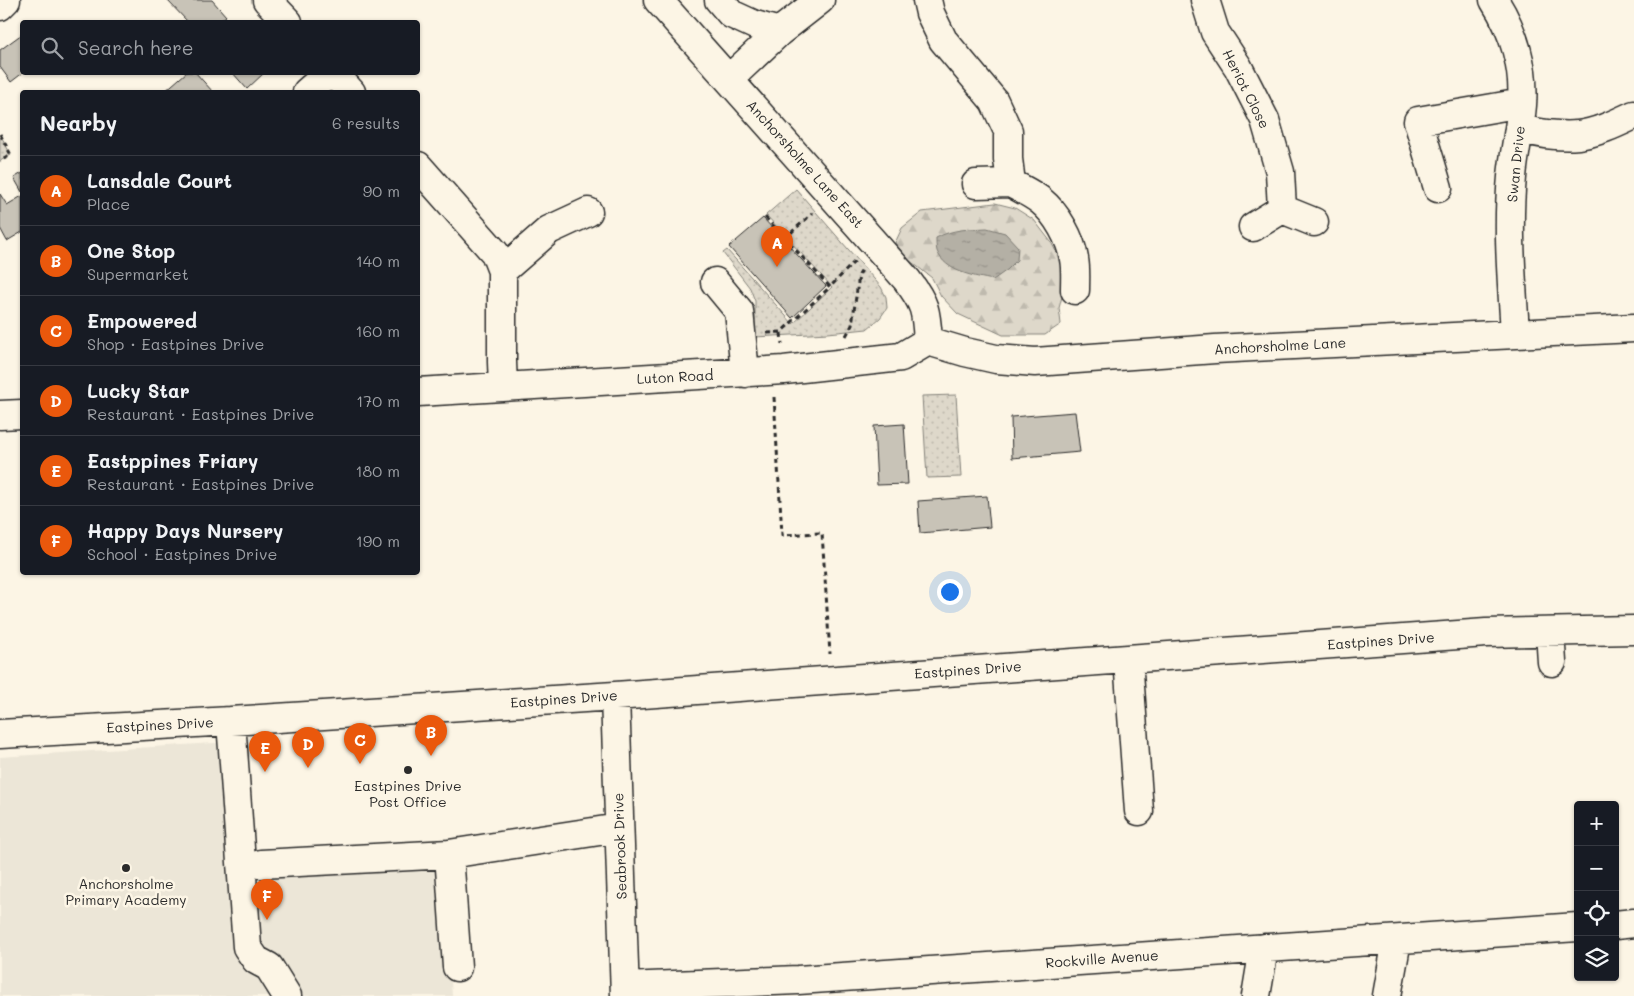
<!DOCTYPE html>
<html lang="en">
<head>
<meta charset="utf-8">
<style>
  :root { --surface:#171b24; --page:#242831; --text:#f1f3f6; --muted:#9ea1a6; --line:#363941; --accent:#ea580c }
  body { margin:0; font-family:Mali,sans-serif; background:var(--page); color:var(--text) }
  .controls { position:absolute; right:15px; bottom:15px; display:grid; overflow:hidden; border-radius:5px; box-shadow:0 1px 4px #0004 }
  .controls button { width:45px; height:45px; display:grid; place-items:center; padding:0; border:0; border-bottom:1px solid var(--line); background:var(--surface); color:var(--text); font:25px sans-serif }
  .you { position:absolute; left:949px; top:591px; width:18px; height:18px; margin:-12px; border:4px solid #fff; border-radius:50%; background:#1a73e8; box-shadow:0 0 0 8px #1a73e833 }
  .badge { display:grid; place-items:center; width:32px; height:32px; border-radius:50%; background:var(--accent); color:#fff; font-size:16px; font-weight:700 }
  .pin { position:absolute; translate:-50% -41px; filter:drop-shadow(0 1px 2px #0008) }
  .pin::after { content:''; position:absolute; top:26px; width:18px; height:15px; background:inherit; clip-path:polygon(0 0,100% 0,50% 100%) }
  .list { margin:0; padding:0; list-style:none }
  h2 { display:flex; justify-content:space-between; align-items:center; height:65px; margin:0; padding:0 20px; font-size:21px }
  h2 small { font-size:16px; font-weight:400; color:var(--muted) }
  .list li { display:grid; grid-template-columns:32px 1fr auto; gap:15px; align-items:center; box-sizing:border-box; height:70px; padding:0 20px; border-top:1px solid var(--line) }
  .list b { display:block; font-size:19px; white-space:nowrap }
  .list p { margin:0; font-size:16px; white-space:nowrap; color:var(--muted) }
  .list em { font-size:16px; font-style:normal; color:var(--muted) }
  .icon { flex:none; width:28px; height:28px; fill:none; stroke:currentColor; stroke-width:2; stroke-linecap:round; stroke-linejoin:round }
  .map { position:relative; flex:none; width:1634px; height:996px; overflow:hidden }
  .search { position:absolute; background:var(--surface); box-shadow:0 1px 4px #0004; left:20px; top:20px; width:400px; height:55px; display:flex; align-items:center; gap:12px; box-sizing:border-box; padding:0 18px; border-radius:5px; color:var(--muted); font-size:19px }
  .panel { position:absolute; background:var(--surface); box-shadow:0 1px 4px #0004; left:20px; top:90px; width:400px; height:485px; border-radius:5px }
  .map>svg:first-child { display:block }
  .built { fill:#ece6d7 }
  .grass { fill:url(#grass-dots); stroke:#84827a }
  .forest { fill:url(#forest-firs); stroke:#84827a }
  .water { fill:url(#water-ripples); stroke:#7d7b74 }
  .building { fill:#c8c3b7; stroke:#2b2b2b }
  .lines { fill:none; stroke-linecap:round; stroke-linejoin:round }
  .minor-casing { stroke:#2b2b2b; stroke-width:31 }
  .path { stroke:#2b2b2b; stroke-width:3; stroke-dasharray:5 4; stroke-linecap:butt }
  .minor { stroke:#fcf5e5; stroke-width:28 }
  .poi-dot { fill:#2b2b2b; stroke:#fcf5e5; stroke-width:2 }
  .labels { text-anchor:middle; stroke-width:5; stroke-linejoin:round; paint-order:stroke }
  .street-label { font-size:14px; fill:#2b2b2b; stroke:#fcf5e5 }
  .poi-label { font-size:14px; fill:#2b2b2b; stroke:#fcf5e5 }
</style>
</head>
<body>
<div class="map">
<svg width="1634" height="996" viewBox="0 0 1634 996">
  <defs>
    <pattern id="grass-dots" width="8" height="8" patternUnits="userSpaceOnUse" patternTransform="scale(1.25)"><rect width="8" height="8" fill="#ded8ca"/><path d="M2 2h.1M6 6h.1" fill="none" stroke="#bfbaae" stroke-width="1.8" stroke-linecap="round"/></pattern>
    <pattern id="forest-firs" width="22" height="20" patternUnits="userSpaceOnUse" patternTransform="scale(1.25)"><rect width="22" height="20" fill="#ded8ca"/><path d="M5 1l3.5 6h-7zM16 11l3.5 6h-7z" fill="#bfbaae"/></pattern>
    <pattern id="water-ripples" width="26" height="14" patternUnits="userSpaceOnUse" patternTransform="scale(1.25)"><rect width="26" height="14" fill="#b4b0a5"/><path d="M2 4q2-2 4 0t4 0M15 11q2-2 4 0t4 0" fill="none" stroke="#938f87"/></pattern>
  </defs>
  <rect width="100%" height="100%" fill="#fcf5e5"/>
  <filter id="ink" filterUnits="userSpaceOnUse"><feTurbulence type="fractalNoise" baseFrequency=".02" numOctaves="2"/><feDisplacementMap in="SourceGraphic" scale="10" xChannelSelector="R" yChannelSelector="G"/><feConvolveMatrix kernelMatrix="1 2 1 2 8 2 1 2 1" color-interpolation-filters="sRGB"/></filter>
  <g filter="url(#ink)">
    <path class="built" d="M244,741L252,874L443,862L452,996H0V757Z"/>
    <path class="grass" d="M0,134L11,155L0,161Z
      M796,189L881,287L886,297L887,308L880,318L867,329L828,333L755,337V301L750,288L723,253L727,250L793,324L832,287L766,215Z
      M956,395L961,477L927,478L922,396Z"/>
    <path class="forest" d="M995,203L1015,208L1034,220L1051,242L1061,261L1065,285L1059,308L1061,324L1045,335H1003L958,314L941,296L932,278L909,260L895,243L902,228L922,212Z"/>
    <path class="water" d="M987,228L1005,233L1018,247L1017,260L1007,270L993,280C974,276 945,272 937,251C936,247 936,242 936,238C952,229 969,229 987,228Z"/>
    <path class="building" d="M167,0H212L226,16L219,22H188Z
      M22,34V72H24L11,82L0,67V50Z
      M187,72H195L213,92H164Z
      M232,72H265L247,89Z
      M22,173V192L14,178Z
      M0,194L7,205L22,196V232L7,241L0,228Z
      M763,218L826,286L792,318L729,247Z
      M1075,412L1080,452L1012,458L1011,417Z
      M904,424L908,484L877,485L874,426Z
      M987,496L990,527L920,533L918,501Z"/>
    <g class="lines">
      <g class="minor-casing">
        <path id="minor" d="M267,0L288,22
          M658,0L907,280C926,305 926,311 928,341
          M719,0L731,14L755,25L779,32
          M927,0L930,13L943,40L994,101L1008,131V159L1011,183C1021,189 1033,194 1041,201C1057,214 1071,239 1074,259C1076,269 1075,280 1075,290
          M1205,0L1215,32L1238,67L1265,120L1280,172L1282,209L1314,222
          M1494,0C1514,31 1525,68 1522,105C1520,129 1514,153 1512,177C1507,229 1512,281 1515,333
          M0,6L6,0
          M333,72L351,92
          M729,79L779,32L820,0
          M307,92L330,72
          M1519,129C1538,133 1558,137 1578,135C1597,133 1617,123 1634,115
          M418,166L495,253L502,271V362L503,387
          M976,184L1011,183
          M1438,188L1418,121L1522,103
          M1253,227L1282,209
          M502,271L549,230L588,212
          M715,282L739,311L745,373
          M928,341L965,352L996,359L1035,362L1215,349L1634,328
          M418,392L784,370L901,357L928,341
          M0,415L22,414
          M1550,632L1552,662
          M1128,659L1139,811
          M615,696L625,996
          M231,721L247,947L256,960L269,967L287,996
          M0,734L231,721L615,696L1486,633L1634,630
          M449,854L457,967
          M261,864L449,854L619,828
          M1615,925L1634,923
          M625,987L798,980L1578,927
          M1256,996L1264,948
          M1387,996L1397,940"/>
      </g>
      <path class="path" d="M0,134L11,155L0,161
        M765,217L830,287L855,261
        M784,239L813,213
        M767,333L781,332L830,287
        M781,333L782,344
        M846,336L852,325L859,275L862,270
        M774,397L782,535L822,533L830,654"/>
      <use href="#minor" class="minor"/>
    </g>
  </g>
  <g class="poi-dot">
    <circle cx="408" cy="770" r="5"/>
    <circle cx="126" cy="868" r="5"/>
  </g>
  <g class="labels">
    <g class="street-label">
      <text transform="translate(1246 89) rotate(63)" y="5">Heriot Close</text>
      <text transform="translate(805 164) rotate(48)" y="5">Anchorsholme Lane East</text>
      <text transform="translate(1516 164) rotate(-84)" y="5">Swan Drive</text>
      <text transform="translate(1280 346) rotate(-3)" y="5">Anchorsholme Lane</text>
      <text transform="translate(675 377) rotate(-3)" y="5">Luton Road</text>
      <text transform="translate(1381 641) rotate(-4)" y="5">Eastpines Drive</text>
      <text transform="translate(968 670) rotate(-4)" y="5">Eastpines Drive</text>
      <text transform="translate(564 699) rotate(-4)" y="5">Eastpines Drive</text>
      <text transform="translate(160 725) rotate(-3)" y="5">Eastpines Drive</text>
      <text transform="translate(620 846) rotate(-92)" y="5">Seabrook Drive</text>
      <text transform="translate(1102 959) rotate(-4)" y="5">Rockville Avenue</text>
    </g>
    <g class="poi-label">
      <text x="408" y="791">Eastpines Drive<tspan x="408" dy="16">Post Office</tspan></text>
      <text x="126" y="889">Anchorsholme<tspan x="126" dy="16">Primary Academy</tspan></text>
    </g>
  </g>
</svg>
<div class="controls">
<button>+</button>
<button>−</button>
<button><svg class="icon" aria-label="locate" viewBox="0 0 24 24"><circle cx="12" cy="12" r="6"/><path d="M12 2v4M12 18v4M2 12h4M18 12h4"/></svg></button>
<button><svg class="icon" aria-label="layers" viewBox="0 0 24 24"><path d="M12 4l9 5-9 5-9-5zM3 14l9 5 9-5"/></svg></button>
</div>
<div class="you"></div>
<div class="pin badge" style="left:777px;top:267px">A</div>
<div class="pin badge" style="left:431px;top:756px">B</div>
<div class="pin badge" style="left:360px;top:764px">C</div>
<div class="pin badge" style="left:308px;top:768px">D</div>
<div class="pin badge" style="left:265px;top:772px">E</div>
<div class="pin badge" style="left:267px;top:920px">F</div>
<div class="search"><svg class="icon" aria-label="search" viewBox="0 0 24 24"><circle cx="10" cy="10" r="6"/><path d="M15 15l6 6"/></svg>Search here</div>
<section class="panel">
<h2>Nearby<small>6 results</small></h2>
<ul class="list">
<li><span class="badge">A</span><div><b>Lansdale Court</b><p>Place</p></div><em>90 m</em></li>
<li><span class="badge">B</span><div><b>One Stop</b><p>Supermarket</p></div><em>140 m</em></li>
<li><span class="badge">C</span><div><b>Empowered</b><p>Shop · Eastpines Drive</p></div><em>160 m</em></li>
<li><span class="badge">D</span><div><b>Lucky Star</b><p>Restaurant · Eastpines Drive</p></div><em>170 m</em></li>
<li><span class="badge">E</span><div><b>Eastppines Friary</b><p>Restaurant · Eastpines Drive</p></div><em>180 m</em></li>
<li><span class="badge">F</span><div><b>Happy Days Nursery</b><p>School · Eastpines Drive</p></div><em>190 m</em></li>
</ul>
</section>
</div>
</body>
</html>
